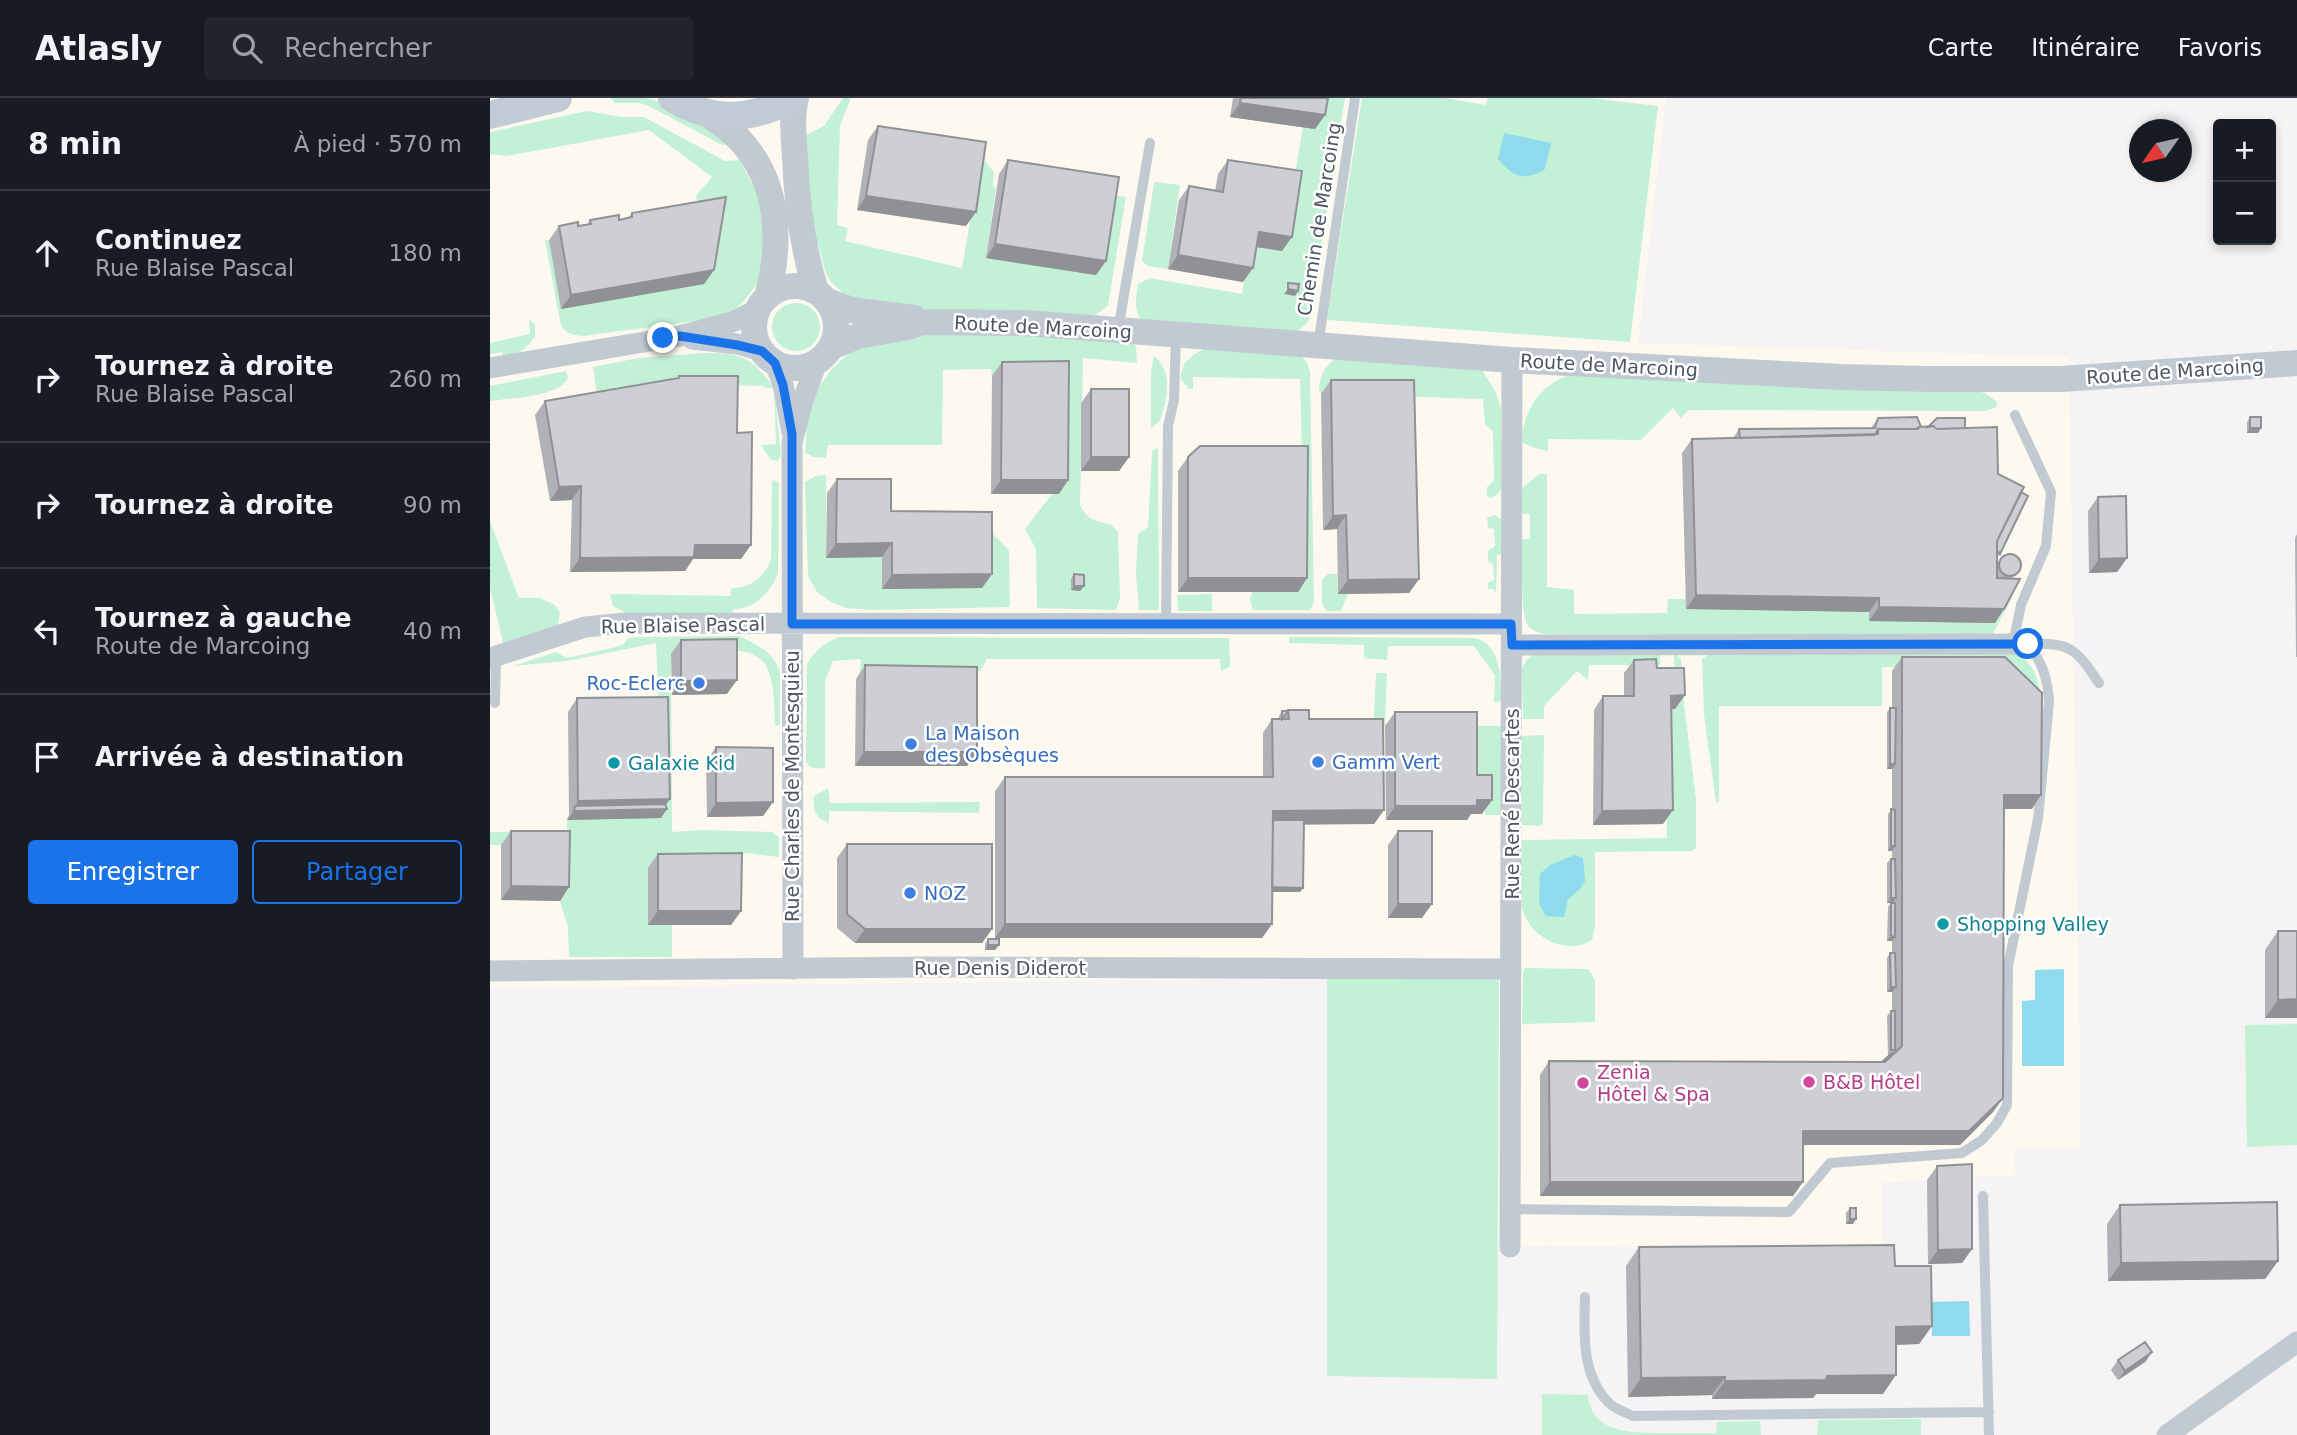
<!DOCTYPE html>
<html lang="fr">
<head>
<meta charset="utf-8">
<style>
  :root { --surface:#171b24; --page:#20242c; --text:#f1f3f6; --muted:#9ea1a6; --line:#363941; --accent:#1a73e8 }
  body { margin:0; font-family:"DejaVu Sans",sans-serif; background:var(--page); color:var(--text) }
  .controls { position:absolute; right:21px; top:21px; display:grid; overflow:hidden; border-radius:7px; box-shadow:0 4px 10px #0003 }
  .controls button { width:63px; height:63px; display:grid; place-items:center; padding:0; border:0; border-bottom:2px solid var(--line); background:var(--surface); color:var(--text); font:35px sans-serif }
  .compass { position:absolute; left:1639px; top:21px; width:63px; height:63px; border-radius:50%; background:var(--surface); box-shadow:0 4px 10px #0003; rotate:236deg }
  .stop { position:absolute; width:21px; height:21px; margin:-16px; border:5px solid #1a73e8; border-radius:50%; background:#fff }
  .stop.end { background:#1a73e8; border-color:#fff; box-shadow:0 2px 7px #0008 }
  .list { margin:0; padding:0; list-style:none }
  h2 { display:flex; justify-content:space-between; align-items:center; height:91px; margin:0; padding:0 28px; font-size:30px }
  h2 small { font-size:23px; font-weight:400; color:var(--muted) }
  .list li { display:grid; grid-template-columns:46px 1fr auto; gap:21px; align-items:center; box-sizing:border-box; height:126px; padding:0 28px; border-top:2px solid var(--line) }
  .list b { display:block; font-size:26px; white-space:nowrap }
  .list p { margin:0; font-size:23px; white-space:nowrap; color:var(--muted) }
  .list em { font-size:23px; font-style:normal; color:var(--muted) }
  .actions { display:flex; gap:14px; padding:21px 28px }
  .actions a { flex:1; padding:16px 0; border:2px solid var(--accent); border-radius:7px; text-align:center; font-size:24px; color:var(--accent) }
  .actions .main { background:var(--accent); color:#fff }
  .icon { flex:none; width:38px; height:38px; fill:none; stroke:currentColor; stroke-width:2; stroke-linecap:round; stroke-linejoin:round }
  .map { position:relative; flex:none; width:1807px; height:1337px; overflow:hidden }
  header { display:flex; align-items:center; gap:42px; box-sizing:border-box; height:98px; padding:0 35px; background:var(--surface); border-bottom:2px solid var(--line) }
  header strong { font-size:33px }
  nav { display:flex; gap:38px; margin-inline-start:auto; font-size:24px }
  .search { width:490px; height:63px; background:var(--page); display:flex; align-items:center; gap:18px; box-sizing:border-box; padding:0 24px; border-radius:7px; color:var(--muted); font-size:26px }
  main { display:flex }
  aside { flex:1; background:var(--surface) }
  .map>svg:first-child { display:block }
  .commercial { fill:#fdf9ef }
  .green { fill:#c3f1d5 }
  .water { fill:#90daee }
  .lines { fill:none; stroke-linecap:round; stroke-linejoin:round }
  .service { stroke:#c1cad2; stroke-width:10 }
  .minor { stroke:#c1cad2; stroke-width:21 }
  .tertiary { stroke:#c1cad2; stroke-width:26 }
  .secondary { stroke:#c1cbd6; stroke-width:28 }
  .wall { fill:#b0b2b7 }
  .shaded-wall { fill:#909195 }
  .building { fill:#cdcfd5; stroke:#909195; stroke-width:2 }
  .route { stroke:#1a73e8; stroke-width:9 }
  .shop-dot { fill:#3f7fe0; stroke:#fff; stroke-width:2.5 }
  .culture-dot { fill:#0f9aa8; stroke:#fff; stroke-width:2.5 }
  .hotel-dot { fill:#d1479c; stroke:#fff; stroke-width:2.5 }
  .labels { text-anchor:middle; stroke-width:5; stroke-linejoin:round; paint-order:stroke }
  .street-label { font-size:19px; fill:#4a5661; stroke:#fff }
  .shop-label { font-size:19px; fill:#366cbe; stroke:#fff; text-anchor:start }
  .culture-label { font-size:19px; fill:#0d838f; stroke:#fff; text-anchor:start }
  .hotel-label { font-size:19px; fill:#b23c85; stroke:#fff; text-anchor:start }
</style>
</head>
<body>
<header>
<strong>Atlasly</strong>
<div class="search"><svg class="icon" aria-label="search" viewBox="0 0 24 24"><circle cx="10" cy="10" r="6"/><path d="M15 15l6 6"/></svg>Rechercher</div>
<nav><a>Carte</a><a>Itinéraire</a><a>Favoris</a></nav>
</header>
<main>
<aside>
<h2>8 min<small>À pied · 570 m</small></h2>
<ul class="list">
<li><svg class="icon" aria-label="ahead" viewBox="0 0 24 24"><path d="M12 20V5M6 11l6-6 6 6"/></svg><div><b>Continuez</b><p>Rue Blaise Pascal</p></div><em>180 m</em></li>
<li><svg class="icon" aria-label="right" viewBox="0 0 24 24"><path d="M7 20v-9h11M14 6l5 5-5 5"/></svg><div><b>Tournez à droite</b><p>Rue Blaise Pascal</p></div><em>260 m</em></li>
<li><svg class="icon" aria-label="right" viewBox="0 0 24 24"><path d="M7 20v-9h11M14 6l5 5-5 5"/></svg><div><b>Tournez à droite</b></div><em>90 m</em></li>
<li><svg class="icon" aria-label="left" viewBox="0 0 24 24"><path d="M17 20v-9H6M10 6l-5 5 5 5"/></svg><div><b>Tournez à gauche</b><p>Route de Marcoing</p></div><em>40 m</em></li>
<li><svg class="icon" aria-label="arrive" viewBox="0 0 24 24"><path d="M6 21V4h12l-3 4 3 4H6"/></svg><div><b>Arrivée à destination</b></div></li>
</ul>
<div class="actions"><a class="main">Enregistrer</a><a>Partager</a></div>
</aside>
<div class="map">
<svg width="1807" height="1337" viewBox="0 0 1807 1337">
  <rect width="100%" height="100%" fill="#f5f3f3"/>
  <path class="commercial" d="M0,0H1176L1148,245L1579,259L1591,1050L1525,1051V1077L1391,1085L1392,1149L1008,1148L1009,881L837,880L0,890Z"/>
  <path class="green" d="M121,0C132,0 143,0 154,0C178,2 221,32 240,47H232L159,8L149,5H125Z
    M353,0H361L350,27L347,127L358,130L355,143L472,170L491,59L504,74L503,88L506,90L496,160L619,96L636,99L618,208L599,221L439,212L376,204L354,196L341,184L335,173L328,145L324,146L315,38L334,28Z
    M830,0H855L819,223L808,233L653,225C643,212 646,201 648,186L660,180L752,196L759,148L792,153L813,29Z
    M872,0H955L996,7L998,0H1100L1168,8L1140,244L837,222Z
    M97,13L132,19H154L235,63L250,62L267,95L276,125L271,175L267,186L254,203L242,214L205,223L94,238C80,237 75,236 70,223L55,142H59L72,211L210,115L206,98L222,79L159,32L17,58L0,56V34Z
    M664,84L690,87L678,171L658,168L652,163Z
    M282 229a24 24 0 1 1 48 0a24 24 0 1 1-48 0Z
    M39,222L45,226V239C34,253 31,255 13,259L12,254L0,256V245L40,236Z
    M507,233L642,243L646,249L647,265L593,260L590,407C597,422 605,423 620,426L628,434L630,500L626,512L547,510L546,451L535,431L562,396L569,277L502,278L501,271L453,272L452,347H338L336,360L323,359L315,354L317,325L327,292L340,273L363,251L435,234Z
    M716,250L810,257L817,264L820,274L824,504L820,512H763L760,501L812,353L810,281L703,279V291H699L691,281C691,264 701,257 716,250Z
    M213,255C250,255 262,258 284,290L291,357L287,363L281,362L271,347L286,346L284,290H274V288L180,286L107,297L103,269L148,260Z
    M664,258C684,274 677,302 670,323L661,330V273Z
    M846,260L992,272L1005,293L1011,310V391L1008,396L1001,400L997,399V389L1004,382L1003,334L995,326L993,301L831,296L829,292C830,277 834,269 846,260Z
    M76,273L78,280C70,299 20,300 0,303V288Z
    M1078,278L1485,293L1495,295L1507,304V309L1495,313H1471L1199,312L1191,320L1183,310L1151,342L1058,341V353L1044,350L1032,344C1032,315 1050,286 1078,278Z
    M668,350L669,512H649L646,476L648,436L658,429L662,356L663,352Z
    M1049,376H1057V489L1084,492V516L1177,515L1178,501H1196V511L1379,514V522L1520,495L1524,496L1502,537L1054,536C1049,534 1043,533 1039,529C1029,518 1033,458 1032,441H1040V416H1032V390Z
    M336,377V459L500,433L519,452L520,509L381,512L356,510L341,504L327,494L318,478L315,384L326,378Z
    M284,382L289,385L288,475C281,494 264,512 243,511L242,517L138,516L123,508L120,497L122,496L241,498V490C261,490 273,480 281,462L282,385Z
    M1005,417L1012,422V456L1007,457L1006,495L1003,491H998V485L1004,482L1003,466L998,463V453L1005,448L1004,431L998,430L997,420Z
    M0,423L29,500H50L65,507L70,515L68,527L13,545L0,490Z
    M838,476H847L848,496H858L851,513H836L832,506V482Z
    M722,496V513H688L687,497Z
    M249,538C267,547 283,553 290,574V626L288,628L285,627C284,609 285,588 278,572C266,541 208,554 181,556L182,734L213,732L282,734L289,739V759L254,755L247,773L182,827V859H79L78,829L70,803V747H0V734L77,733V722L169,613L166,545L77,563L23,568L66,554L77,560L122,550L134,546L137,541L144,539Z
    M349,539L739,540L740,569L731,573L730,561H497L490,573L370,575L371,561L343,563L335,583V670C327,671 321,671 316,664L317,566C325,552 334,545 349,539Z
    M799,539L985,540C1011,547 1011,579 1011,603L1004,605L1005,577L984,548H898L897,562L874,560V547L799,545Z
    M1170,554V567H1099L1098,582L1087,573L1054,608V621H1033L1032,571C1035,562 1039,559 1048,555Z
    M1184,554L1191,561L1194,606L1206,701V750L1202,753L1105,754V829L1102,842C1077,859 1037,838 1032,809C1029,791 1032,761 1032,742L1177,740L1176,687L1171,612L1185,611Z
    M1223,554L1526,555C1544,565 1548,580 1551,600L1511,569H1392V608H1229V704H1226L1214,617L1212,561Z
    M886,575H897L895,628L883,635Z
    M977,628H1010L1013,631V717H995V686H977Z
    M1054,637L1053,726L1049,728L1032,727L1031,638Z
    M338,690L340,705L490,704L489,715L339,713V725C324,719 323,713 324,698Z
    M1035,870L1098,871L1105,882V924L1032,926L1033,875Z
    M837,880L1009,881L1007,1281L837,1278Z
    M1807,926V1047L1757,1049L1755,927Z
    M1052,1296L1098,1297C1101,1337 1145,1335 1176,1335C1193,1335 1210,1335 1226,1335L1227,1324L1270,1323L1271,1337H1327L1328,1322L1431,1321V1337H1052Z"/>
  <path class="water" d="M1014,35L1061,45L1055,71C1034,84 1023,79 1008,61Z
    M1084,757L1093,760L1095,783L1090,791L1078,801L1074,819L1056,818L1049,806L1050,776L1060,767Z
    M1574,871V968H1532V903L1545,902V872Z
    M1479,1203L1480,1238H1442L1441,1204Z"/>
  <g class="lines">
    <path class="service" d="M628,232L660,45
      M828,248L865,0
      M676,526L678,328L684,302L686,237
      M1523,546L1531,507L1556,448L1561,394L1525,317
      M1538,546C1581,544 1586,551 1609,585
      M5,605L6,558
      M1493,1098L1499,1337
      M1021,1111L1299,1114L1340,1065L1472,1055L1492,1042L1507,1025L1517,1007L1518,868L1548,721L1559,604C1558,581 1552,564 1538,546
      M1095,1199C1094,1235 1091,1277 1119,1305C1125,1311 1135,1314 1143,1318L1499,1314"/>
    <path class="minor" d="M202,241L247,246L272,253
      M285,265L293,287L302,334
      M0,270L190,238L242,224L267,212
      M1022,547L1538,546
      M0,560L95,529L136,525L1021,526
      M303,871L302,345L313,302L327,264
      M0,873L436,869L1021,871
      M1020,1149L1022,262
      M1677,1337L1807,1244"/>
    <path class="tertiary" d="M306,0C301,19 304,40 305,60C307,106 312,149 326,193
      M218,16C228,24 239,31 248,40C290,83 292,145 277,199
      M264 229a41 41 0 1 1 82 0a41 41 0 1 1-82 0Z
      M337,203L361,212L424,220
      M341,249L368,238L418,229L431,224L535,225L1022,262L1351,279L1439,281H1571L1807,265"/>
    <path class="secondary" d="M182,0C221,25 264,22 303,0
      M0,17L68,0"/>
  </g>
  <path class="wall" d="M743,0H838L835,17L825,31L740,19Z
    M388,28L476,128L367,112L378,42Z
    M518,62L616,163L606,177L496,160L509,76Z
    M738,62L792,153L767,149L753,184L678,171L689,102L699,88L725,93L728,76Z
    M142,115L224,172L214,186L71,211L59,142L69,128H88L97,127L100,122H129L138,120Z
    M512,264L578,382L569,396H501L502,278Z
    M189,278L247,335L251,461H203L195,473L80,474L82,402L60,403L45,317L55,303L187,281Z
    M841,282L929,481L919,495L848,496L847,431L833,432L831,296Z
    M601,291L639,359L629,373H591V305Z
    M1760,319L1771,330L1768,335H1757V324Z
    M1388,320L1431,329L1475,330L1508,376L1531,394L1510,456L1507,460V466L1513,458L1524,481L1505,525L1379,523V514L1196,511L1192,355L1202,341L1243,340L1249,331L1381,330Z
    M698,359L817,480L808,494H688V373Z
    M347,381L401,413L502,476L492,490L392,491V459L336,460L337,395Z
    M1608,399L1637,460L1627,474L1599,475L1598,413Z
    M1807,436V559H1806L1805,440Z
    M584,476L594,488L590,493L581,492V481Z
    M191,542L237,596L182,597L181,556Z
    M1412,559L1542,711H1514L1513,1000L1503,1014L1470,1047H1313V1084L1303,1098H1050V977L1059,963L1392,964L1399,957H1398L1397,918L1401,913H1402V894H1397V860L1400,855H1402V843H1397L1398,809L1401,805H1397V765L1401,761H1402V753H1398V716L1402,711V670L1397,671V614L1400,610H1402V573Z
    M1144,562L1167,570L1195,597L1185,611H1181L1173,726L1103,727L1104,612L1113,598H1134V575Z
    M375,567L487,654L477,668H365L366,581Z
    M87,600L176,707L171,720L77,722L79,717L78,614Z
    M792,613H798L819,621L894,712L884,726H814L813,790L810,794H782V826L772,840H505V693L515,679H773V635L782,621H789V618Z
    M905,614L987,677L992,716H981L977,722H896L895,628Z
    M226,649L283,704L273,718L217,719L216,663Z
    M21,733L79,789L70,803L11,802V747Z
    M908,733L932,820H898V747Z
    M357,746L502,831L492,845H365L347,830V760Z
    M168,756L251,813L241,827H158V770Z
    M1788,833H1807V920H1775V852Z
    M498,841L505,852H495V846Z
    M1447,1068L1482,1151L1472,1165L1438,1166L1437,1082Z
    M1630,1107L1788,1163L1775,1181L1618,1183L1617,1126Z
    M1360,1110L1363,1126H1356V1115Z
    M1149,1149L1405,1168L1442,1228L1429,1246L1406,1247L1393,1296H1326L1323,1300L1222,1301V1297L1138,1299L1136,1168Z
    M1662,1254L1655,1264L1628,1282L1621,1272L1628,1262Z"/>
  <path class="shaded-wall" d="M750,5L835,17L825,31L740,19Z
    M376,98L486,114L476,128L367,112Z
    M769,134L802,139L792,153L759,148Z
    M505,146L616,163L606,177L496,160Z
    M688,157L763,170L753,184L678,171Z
    M224,172L214,186L71,211L81,197Z
    M798,191L808,193L805,198L794,196Z
    M1760,330H1771L1768,335H1757Z
    M601,359H639L629,373H591Z
    M511,382H578L569,396H501Z
    M91,388L82,402L60,403L69,389Z
    M856,417L847,431L833,432L843,418Z
    M402,445L392,459L336,460L346,446Z
    M205,447H261L251,461H203L195,473L80,474L90,460Z
    M1637,460L1627,474L1599,475L1609,461Z
    M502,476L492,490L392,491L402,477Z
    M698,480H817L808,494H688Z
    M929,481L919,495L848,496L858,482Z
    M584,488H594L590,493L581,492Z
    M1206,497L1389,500L1379,514L1196,511Z
    M1389,509L1514,511L1505,525L1379,523Z
    M247,582L237,596L182,597L191,583Z
    M1195,597L1185,611L1171,612L1181,598Z
    M374,654H487L477,668H365Z
    M1400,666H1405L1402,671H1397Z
    M1514,697H1551L1542,711H1504Z
    M180,701L173,711H177L171,720L77,722L84,713L85,708L88,703Z
    M987,702H1002L992,716H981L977,722H896L905,708Z
    M283,704L273,718L217,719L226,705Z
    M894,712L884,726L776,727L783,713Z
    M1183,712L1173,726L1103,727L1112,713Z
    M1401,748H1405L1402,753H1398Z
    M21,788L79,789L70,803L11,802Z
    M776,789L813,790L810,794H773Z
    M1401,800H1406L1402,805H1397Z
    M908,806H942L932,820H898Z
    M168,813H251L241,827H158Z
    M515,826H782L772,840H505Z
    M375,831H502L492,845H365Z
    M1401,838L1405,839L1402,843H1397Z
    M498,847H509L505,852H495Z
    M1401,889H1406L1402,894H1397Z
    M1807,901V920H1775L1788,902Z
    M1513,1000L1503,1014L1470,1047H1303L1313,1033Z
    M1060,1084H1313L1303,1098H1050Z
    M1360,1121H1366L1363,1126H1356Z
    M1482,1151L1472,1165L1438,1166L1448,1152Z
    M1788,1163L1775,1181L1618,1183L1631,1165Z
    M1442,1228L1429,1246L1393,1247L1406,1229Z
    M1662,1254L1655,1264L1628,1282L1635,1273Z
    M1406,1277L1393,1296H1326L1323,1300L1222,1301L1235,1283L1337,1278Z
    M1235,1279L1222,1297L1138,1299L1151,1280Z"/>
  <path class="building" d="M751,0H838L835,17L750,5Z
    M388,28L496,44L486,114L376,98Z
    M518,62L629,79L616,163L505,146Z
    M738,62L812,73L802,139L769,134L763,170L688,157L699,88L733,94Z
    M236,99L224,172L81,197L69,128L88,124V128L101,126L100,122L129,117V122L142,119V115Z
    M798,185L809,186L808,193L798,191Z
    M579,263L578,382H511L512,264Z
    M189,278H248L247,335L262,334L261,447H205L204,459L90,460L91,388L69,389L55,303L189,280Z
    M841,282H924L929,481L858,482L856,417L843,418Z
    M601,291H639V359H601Z
    M1427,319L1431,329H1429L1427,331H1388L1385,337L1250,340L1249,331L1385,330L1388,320Z
    M1760,319H1771V330H1760Z
    M1447,320H1475V330L1447,331L1443,328L1438,329Z
    M1443,328L1447,331L1507,329L1508,376L1534,389L1507,443V480L1530,481L1514,511L1389,509V500L1206,497L1202,341L1388,336V331H1428L1429,329Z
    M710,348H818L817,480H698V359Z
    M347,381H401V413L502,414V476L402,477V445L346,446Z
    M1531,394L1538,398L1510,456L1507,452V443Z
    M1636,398L1637,460L1609,461L1608,399Z
    M1509 467a11 11 0 1 1 22 0a11 11 0 1 1-22 0Z
    M584,476L594,477V488H584Z
    M247,541V582L191,583V542Z
    M1412,559H1515L1552,595L1551,697H1514L1513,1000L1479,1033H1313V1084H1060L1059,963L1395,964L1412,948Z
    M1166,561L1167,570H1194L1195,597L1181,598L1183,712L1112,713L1113,598H1144V562Z
    M375,567L487,569V654H374Z
    M178,599L180,701L88,703L87,600Z
    M1400,610H1406L1405,666H1400Z
    M798,612H819V621H893L894,712L783,713L782,826H515V679H783L782,621H799Z
    M792,613H798L792,621Z
    M905,614H987V677H1002V702H987V708H905Z
    M226,649L283,650V704L226,705Z
    M175,706L177,711L84,713L85,708Z
    M1401,711L1405,712V748H1401Z
    M783,722H814L813,790L782,789Z
    M21,733H80L79,789L21,788Z
    M908,733H942V806H908Z
    M357,746H502V831H375L357,816Z
    M252,755L251,813H168V756Z
    M1401,761H1405L1406,800H1401Z
    M1401,805H1405V839L1401,838Z
    M1788,833H1807V901L1788,902Z
    M498,841H509V847H498Z
    M1400,855H1405L1406,889H1401Z
    M1401,913H1405V952H1401Z
    M1402,955L1403,956L1395,964H1392Z
    M1482,1066V1151L1448,1152L1447,1068Z
    M1787,1104L1788,1163L1631,1165L1630,1107Z
    M1360,1110H1366V1121H1360Z
    M1404,1147L1405,1168H1441L1442,1228L1406,1229V1277L1337,1278L1336,1282L1235,1283V1279L1151,1280L1149,1149Z
    M1655,1244L1662,1254L1635,1273L1628,1262Z"/>
  <g class="lines">
    <path class="route" d="M173,240L190,238L247,247L272,253L285,265L293,287L302,336V526H1021L1022,547L1538,546"/>
  </g>
  <g class="shop-dot">
    <circle cx="209" cy="585" r="7"/>
    <circle cx="421" cy="646" r="7"/>
    <circle cx="828" cy="664" r="7"/>
    <circle cx="420" cy="795" r="7"/>
  </g>
  <g class="culture-dot">
    <circle cx="124" cy="665" r="7"/>
    <circle cx="1453" cy="826" r="7"/>
  </g>
  <g class="hotel-dot">
    <circle cx="1319" cy="984" r="7"/>
    <circle cx="1093" cy="985" r="7"/>
  </g>
  <g class="labels">
    <g class="street-label">
      <text transform="translate(829 121) rotate(-81)" y="7">Chemin de Marcoing</text>
      <text transform="translate(553 229) rotate(3)" y="7">Route de Marcoing</text>
      <text transform="translate(1119 267) rotate(3)" y="7">Route de Marcoing</text>
      <text transform="translate(1685 273) rotate(-4)" y="7">Route de Marcoing</text>
      <text transform="translate(193 527) rotate(-1)" y="7">Rue Blaise Pascal</text>
      <text transform="translate(302 688) rotate(-90)" y="7">Rue Charles de Montesquieu</text>
      <text transform="translate(1022 706) rotate(-90)" y="7">Rue René Descartes</text>
      <text x="510" y="877">Rue Denis Diderot</text>
    </g>
    <g class="shop-label">
      <text x="195" y="592" text-anchor="end">Roc-Eclerc</text>
      <text x="435" y="642">La Maison<tspan x="435" dy="22">des Obsèques</tspan></text>
      <text x="842" y="671">Gamm Vert</text>
      <text x="434" y="802">NOZ</text>
    </g>
    <g class="culture-label">
      <text x="138" y="672">Galaxie Kid</text>
      <text x="1467" y="833">Shopping Valley</text>
    </g>
    <g class="hotel-label">
      <text x="1107" y="981">Zenia<tspan x="1107" dy="22">Hôtel &amp; Spa</tspan></text>
      <text x="1333" y="991">B&amp;B Hôtel</text>
    </g>
  </g>
</svg>
<div class="controls">
<button>+</button>
<button>−</button>
</div>
<svg class="compass" viewBox="-18 -18 36 36"><path d="M0-13l5 13h-10z" fill="#e53935"/><path d="M0 13l5-13h-10z" fill="#9ea1a6"/></svg>
<div class="stop" style="left:1538px;top:546px"></div>
<div class="stop end" style="left:173px;top:240px"></div>
</div>
</main>
</body>
</html>
